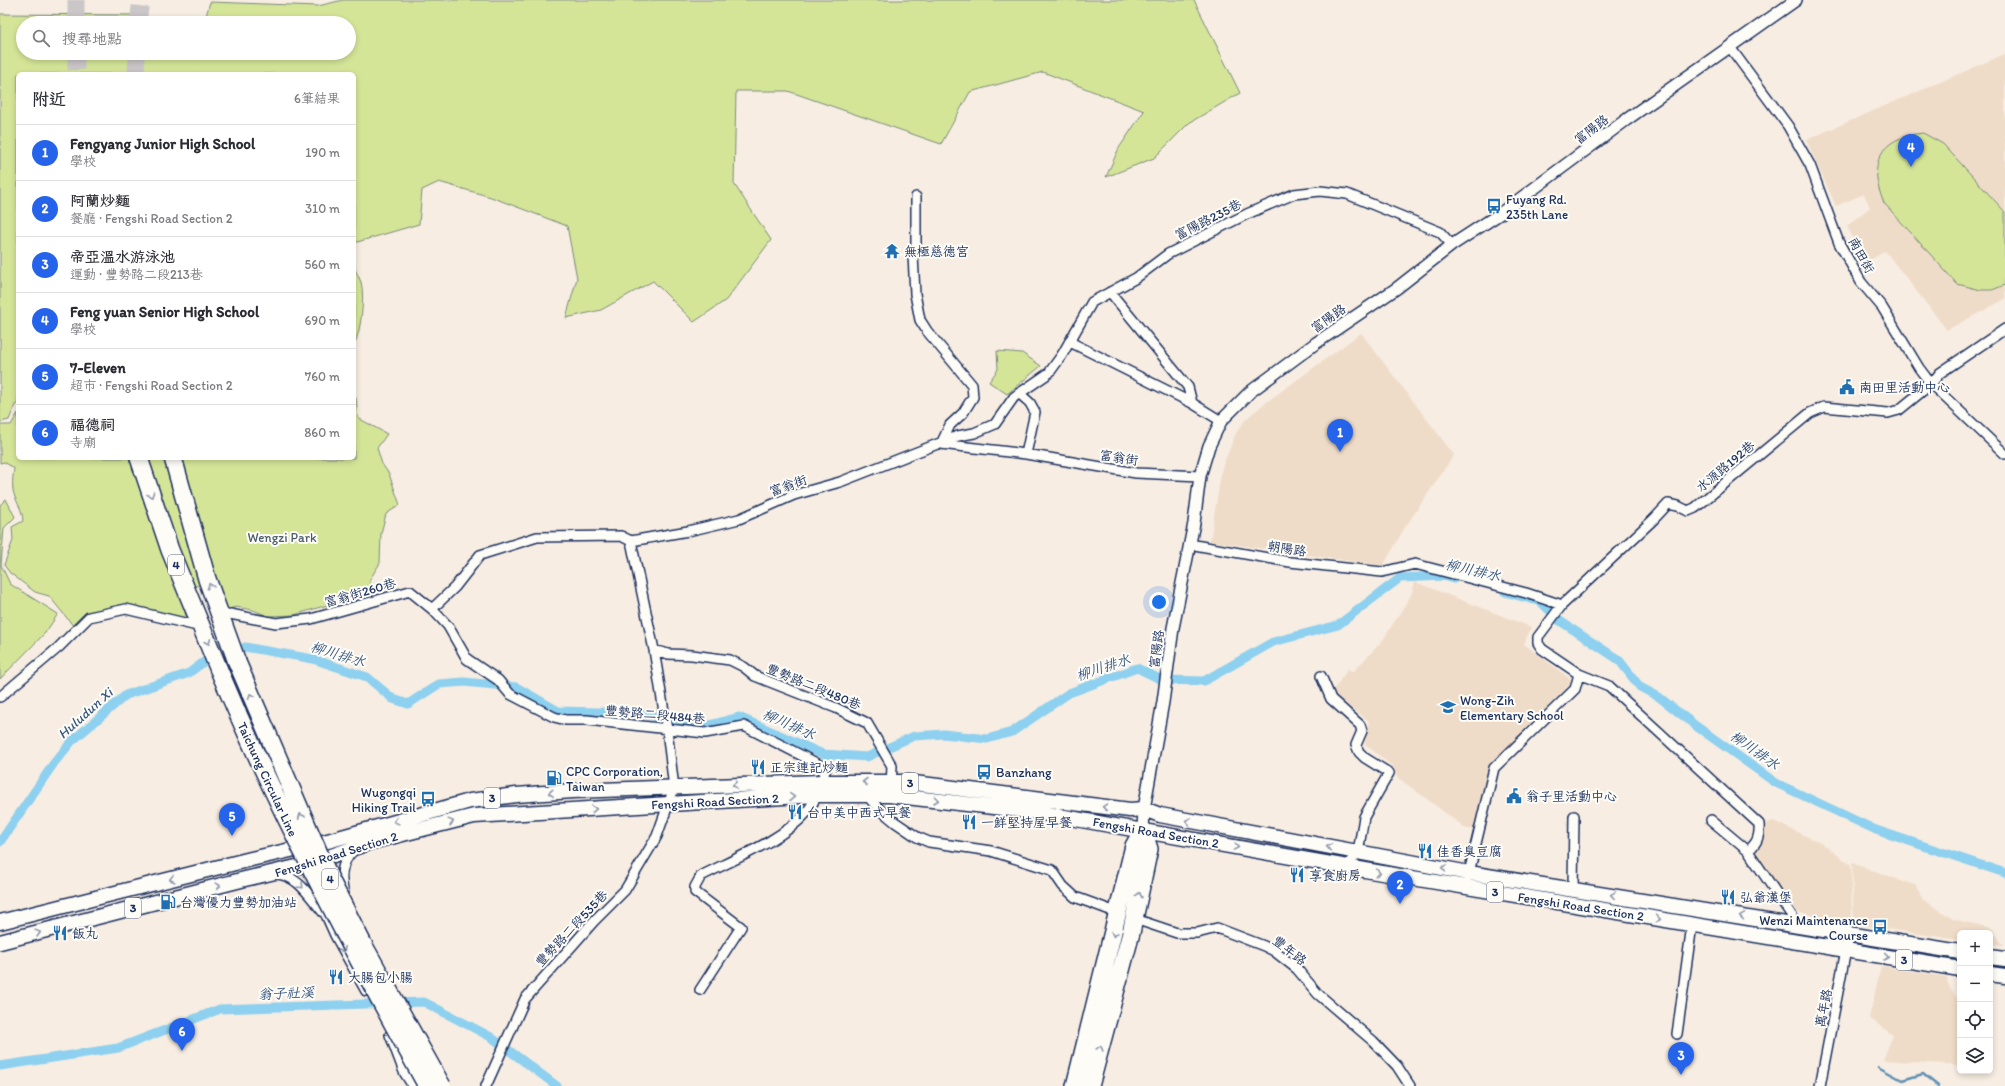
<!DOCTYPE html>
<html lang="zh-TW">
<head>
<meta charset="utf-8">
<style>
  :root { --surface:#fff; --page:#f7f7f7; --text:#2b2b33; --muted:#7c7c81; --line:#e1e1e2; --accent:#2563eb }
  body { margin:0; font-family:Itim,"LXGW WenKai TC",sans-serif; background:var(--page); color:var(--text) }
  .controls { position:absolute; right:12px; bottom:12px; display:grid; overflow:hidden; border-radius:6px; box-shadow:0 2px 6px #0003 }
  .controls button { width:36px; height:36px; display:grid; place-items:center; padding:0; border:0; border-bottom:1px solid var(--line); background:var(--surface); color:var(--text); font:20px sans-serif }
  .you { position:absolute; left:1159px; top:602px; width:14px; height:14px; margin:-10px; border:3px solid #fff; border-radius:50%; background:#1a73e8; box-shadow:0 0 0 6px #1a73e833 }
  .badge { display:grid; place-items:center; width:26px; height:26px; border-radius:50%; background:var(--accent); color:#fff; font-size:13px; font-weight:700 }
  .pin { position:absolute; translate:-50% -33px; filter:drop-shadow(0 1px 2px #0008) }
  .pin::after { content:''; position:absolute; top:21px; width:14px; height:12px; background:inherit; clip-path:polygon(0 0,100% 0,50% 100%) }
  .list { margin:0; padding:0; list-style:none }
  h2 { display:flex; justify-content:space-between; align-items:center; height:52px; margin:0; padding:0 16px; font-size:17px }
  h2 small { font-size:13px; font-weight:400; color:var(--muted) }
  .list li { display:grid; grid-template-columns:26px 1fr auto; gap:12px; align-items:center; box-sizing:border-box; height:56px; padding:0 16px; border-top:1px solid var(--line) }
  .list b { display:block; font-size:15px; white-space:nowrap }
  .list p { margin:0; font-size:13px; white-space:nowrap; color:var(--muted) }
  .list em { font-size:13px; font-style:normal; color:var(--muted) }
  .icon { flex:none; width:22px; height:22px; fill:none; stroke:currentColor; stroke-width:2; stroke-linecap:round; stroke-linejoin:round }
  .map { position:relative; flex:none; width:2005px; height:1086px; overflow:hidden }
  .search { position:absolute; background:var(--surface); box-shadow:0 2px 6px #0003; left:16px; top:16px; width:340px; height:44px; display:flex; align-items:center; gap:10px; box-sizing:border-box; padding:0 14px; border-radius:22px; color:var(--muted); font-size:15px }
  .panel { position:absolute; background:var(--surface); box-shadow:0 2px 6px #0003; left:16px; top:72px; width:340px; height:388px; border-radius:6px }
  .map>svg:first-child { display:block }
  .built { fill:#efdcc8 }
  .green { fill:#d5e598; stroke:#788a7b }
  .lines { fill:none; stroke-linecap:round; stroke-linejoin:round }
  .stream { stroke:#5f90b5; stroke-width:2.5 }
  .canal { stroke:#8dd0ef; stroke-width:9 }
  .motorway-tunnel { stroke:#cbc7c8; stroke-width:17; stroke-dasharray:17 8; stroke-linecap:butt }
  .minor-casing { stroke:#1b2f5e; stroke-width:12 }
  .tertiary-casing { stroke:#1b2f5e; stroke-width:14 }
  .primary-casing { stroke:#1b2f5e; stroke-width:17 }
  .motorway-casing { stroke:#1b2f5e; stroke-width:20 }
  .minor { stroke:#fdfcf7; stroke-width:9 }
  .tertiary { stroke:#fdfcf7; stroke-width:11 }
  .primary { stroke:#fdfcf7; stroke-width:14 }
  .motorway { stroke:#fdfcf7; stroke-width:17 }
  .motorway-bridge-casing { stroke:#1b2f5e; stroke-width:20; stroke-linecap:butt }
  .motorway-bridge { stroke:#fdfcf7; stroke-width:17 }
  .oneway { stroke:#8c96aa }
  .labels { text-anchor:middle; stroke-width:4; stroke-linejoin:round; paint-order:stroke }
  .shield { fill:#fdfcf7; stroke:#5f6c8c; stroke-width:1 }
  .shield-label { font-size:12px; font-weight:bold; fill:#1b2f5e }
  .street-label { font-size:13px; fill:#1b2f5e; stroke:#fdfcf7 }
  .poi-label { font-size:13px; fill:#1b2f5e; stroke:#fdfcf7; text-anchor:start }
  .park-label { font-size:13px; fill:#4a5c6c; stroke:#fdfcf7 }
  .water-label { font-size:14px; font-style:italic; fill:#385782; stroke:#fdfcf7 }
</style>
</head>
<body>
<div class="map">
<svg width="2005" height="1086" viewBox="0 0 2005 1086">
  <rect width="100%" height="100%" fill="#f7ede2"/>
  <filter id="ink" filterUnits="userSpaceOnUse"><feTurbulence type="fractalNoise" baseFrequency=".025" numOctaves="2"/><feDisplacementMap in="SourceGraphic" scale="8" xChannelSelector="R" yChannelSelector="G"/><feConvolveMatrix kernelMatrix="1 2 1 2 8 2 1 2 1" color-interpolation-filters="sRGB"/></filter>
  <g filter="url(#ink)">
    <path class="built" d="M2005,54V299L1947,330L1885,251L1865,263L1847,226L1870,207L1864,194L1836,206L1806,140Z
      M1361,333L1454,455L1404,529L1383,566L1210,541L1222,468L1236,433L1246,419L1260,407Z
      M1415,582L1531,627L1524,644L1573,681L1492,763L1477,829H1467L1397,777L1393,767L1365,744L1369,721L1331,693L1348,669L1353,672L1383,640L1411,595Z
      M1773,821L1823,844L1851,865L1852,923L1796,912L1788,895L1774,882L1749,849L1762,825Z
      M1852,863L1917,886L1921,898L1953,919L1991,928L2004,946L1990,944V933H1960V940L1854,924Z
      M1881,966L1947,977L1948,984L1960,1003V1065L1883,1060L1893,1035L1869,1018Z"/>
    <path class="green" d="M343,0H1194L1240,93L1189,123L1154,158L1106,177L1119,148L1144,111L1043,72L970,92L941,144L788,91H736L734,184L771,240L726,300L694,322L653,281L601,310L566,318L577,278L567,226L491,197L439,182L422,190L419,224L354,243V74H18V403L15,405L9,420L0,422V14L135,15L142,23H23V53H349V23H204L210,2L318,6Z
      M1923,133L1943,144L2005,212V285L1992,290H1981L1957,284L1884,203C1867,164 1879,137 1923,133Z
      M354,267C356,272 359,277 361,282C365,296 361,332 354,345Z
      M997,351L1022,353L1041,366L1007,394L989,382L998,369Z
      M354,397L356,398L358,418L387,434L377,448L382,464L389,474L400,505L386,514L381,533L380,563L370,579V596L324,606L294,615L268,616L253,610L236,607L222,611L214,582L179,590L188,623L179,621L165,613L130,606L109,609L75,628L49,596L35,592L10,573L4,565L13,540L12,527L23,521C22,509 19,507 15,497C11,488 13,477 14,468L4,462L0,463V425H11L18,413V458H354Z
      M6,499L15,517L4,528L1,565L10,584L58,614L45,633L0,679V505Z"/>
    <g class="lines">
      <path class="stream" d="M1878,1067L1902,1080L1923,1074L1938,1086"/>
      <path class="canal" d="M1505,592L1541,602L1560,621L1619,660L1640,687L1659,697L1696,726L1776,783L1876,830L2005,873
        M245,647L313,659L367,677L393,699L408,704L439,684L464,682L516,687L558,711L638,713L706,726L739,717L823,754L867,757L914,736L944,734L987,739L1012,732L1069,693L1137,668L1162,680L1204,681L1273,642L1338,625L1400,578L1444,576L1454,579
        M0,842L54,763L72,741L126,695L189,673L205,661
        M0,1066L118,1048L220,1009L424,1002L491,1037L557,1086"/>
      <path class="motorway-tunnel" d="M76,0V23
        M138,23L141,0
        M76,53V74
        M136,74L137,53"/>
      <g class="minor-casing">
        <path id="minor" d="M1729,46L1788,126L1810,165L1839,243L1861,282L1882,307L1919,368L1931,384L2005,454
          M916,197V244L913,255L915,294L920,320L927,331L972,385L973,397L963,413L950,425L941,444
          M1110,292L1188,387L1192,403
          M1070,342L1192,403L1221,421
          M1019,393L1030,403L1035,412L1026,454
          M941,444L1026,454L1136,473L1200,476
          M631,541L688,531L739,519L794,495L840,482L958,436L974,433L995,424L1014,397L1049,373L1062,355L1092,302L1136,278L1168,254L1247,214L1294,194L1320,191L1347,194L1440,232L1452,245
          M1189,544L1290,562L1382,572L1415,564L1526,593L1562,605
          M432,609L455,587L480,555L537,537L621,536L631,541
          M230,614L276,623L311,619L410,591L432,609L448,626L467,659L498,680L510,694L554,717L566,720H587L705,733L744,726L826,768C821,783 817,800 806,813C784,839 732,860 701,876L695,887V892L741,927L700,990
          M654,650L668,654L692,655L730,660L744,667L755,676L836,708L867,723L892,766L891,787
          M1321,676L1331,699L1360,725L1362,731L1356,745L1359,752L1365,758L1389,773L1364,817L1358,852L1346,867
          M0,697L59,647L89,617L126,609L193,625
          M867,795L877,807L895,822L917,837L929,842L991,851L1052,870L1063,886L1075,897L1113,911
          M1711,820L1748,851L1792,916L1790,924
          M1748,851C1757,843 1760,837 1759,824L1609,686L1579,674L1542,649L1538,643V637L1562,605L1654,519L1668,504L1678,506L1688,511L1695,508L1810,413L1824,407L1888,413L1899,410L1931,384L1940,373L2005,329
          M276,874C298,875 310,897 323,912
          M1468,877L1494,768L1575,689L1579,674
          M1573,889L1574,816
          M344,894C340,878 340,862 354,850
          M321,904L335,935L366,991
          M1138,920L1177,933H1197L1217,928L1264,946L1274,951L1297,969L1318,994L1373,1041L1397,1066L1410,1086
          M1677,1034L1692,925
          M390,1035L404,1072L413,1086
          M486,1086L525,999L594,921L625,890L657,836L674,788L667,730L654,650L631,541
          M1820,1086L1849,934"/>
      </g>
      <g class="tertiary-casing">
        <path id="tertiary" d="M1143,830L1144,809L1163,702L1173,628L1194,523L1200,476L1209,446L1221,421L1250,392L1316,343L1397,288L1452,245L1501,213L1626,120L1796,0"/>
      </g>
      <g class="primary-casing">
        <path id="primary" d="M0,922L251,859L317,844L470,801L516,795L573,791L821,782H906L1130,810L1144,809L1160,815L1469,873L1960,952
          M0,942L245,879L305,865L371,842L474,816L816,795H889L1036,812L1382,873L1960,969
          M1990,957L2005,959
          M1990,974L2005,976"/>
      </g>
      <g class="motorway-casing">
        <path id="motorway" d="M139,458L170,550L219,670
          M173,458L207,579L237,662
          M1075,1086L1134,846L1143,830
          M1090,1086L1131,933L1149,849L1143,830"/>
      </g>
      <use href="#minor" class="minor"/>
      <use href="#tertiary" class="tertiary"/>
      <use href="#primary" class="primary"/>
      <use href="#motorway" class="motorway"/>
      <g class="motorway-bridge-casing">
        <path id="motorway-bridge" d="M237,662L330,879L363,944L442,1086
          M219,670C279,813 352,950 427,1086"/>
      </g>
      <use href="#motorway-bridge" class="motorway-bridge"/>
    </g>
    <defs><path id="oneway-chevron" d="M-2-3.5L2.5 0L-2 3.5" fill="none" stroke-width="1.6" stroke-linecap="round" stroke-linejoin="round"/></defs>
    <g class="oneway">
      <use href="#oneway-chevron" transform="translate(151 495) rotate(70)"/>
      <use href="#oneway-chevron" transform="translate(210 586) rotate(-109)"/>
      <use href="#oneway-chevron" transform="translate(208 642) rotate(67)"/>
      <use href="#oneway-chevron" transform="translate(251 696) rotate(-113)"/>
      <use href="#oneway-chevron" transform="translate(865 782) rotate(180)"/>
      <use href="#oneway-chevron" transform="translate(735 785) rotate(178)"/>
      <use href="#oneway-chevron" transform="translate(551 793) rotate(176)"/>
      <use href="#oneway-chevron" transform="translate(792 797) rotate(-3)"/>
      <use href="#oneway-chevron" transform="translate(936 800) rotate(7)"/>
      <use href="#oneway-chevron" transform="translate(1105 807) rotate(-172)"/>
      <use href="#oneway-chevron" transform="translate(594 809) rotate(-3)"/>
      <use href="#oneway-chevron" transform="translate(301 816) rotate(-113)"/>
      <use href="#oneway-chevron" transform="translate(396 821) rotate(165)"/>
      <use href="#oneway-chevron" transform="translate(1188 821) rotate(-169)"/>
      <use href="#oneway-chevron" transform="translate(451 822) rotate(-15)"/>
      <use href="#oneway-chevron" transform="translate(1236 847) rotate(10)"/>
      <use href="#oneway-chevron" transform="translate(1329 847) rotate(-169)"/>
      <use href="#oneway-chevron" transform="translate(1444 868) rotate(-170)"/>
      <use href="#oneway-chevron" transform="translate(1378 873) rotate(10)"/>
      <use href="#oneway-chevron" transform="translate(172 879) rotate(166)"/>
      <use href="#oneway-chevron" transform="translate(218 886) rotate(-14)"/>
      <use href="#oneway-chevron" transform="translate(301 886) rotate(45)"/>
      <use href="#oneway-chevron" transform="translate(1139 895) rotate(-78)"/>
      <use href="#oneway-chevron" transform="translate(1613 895) rotate(-171)"/>
      <use href="#oneway-chevron" transform="translate(1742 916) rotate(-171)"/>
      <use href="#oneway-chevron" transform="translate(1658 919) rotate(10)"/>
      <use href="#oneway-chevron" transform="translate(38 933) rotate(-15)"/>
      <use href="#oneway-chevron" transform="translate(1114 934) rotate(103)"/>
      <use href="#oneway-chevron" transform="translate(343 950) rotate(61)"/>
      <use href="#oneway-chevron" transform="translate(1886 957) rotate(9)"/>
      <use href="#oneway-chevron" transform="translate(1100 1048) rotate(-75)"/>
    </g>
  </g>
  <defs>
    <g id="bus-bare" transform="scale(1.2)"><path d="M-5-6H5V4H4V6H2V4H-2V6H-4V4H-5ZM-3.5-4V0h7V-4ZM-3.5 1.2v1.5H-2V1.2ZM2 1.2v1.5H3.5V1.2Z" fill="#1f6fb2" stroke="#fdfcf7" stroke-width="2.5" paint-order="stroke"/></g>
    <g id="temple-bare" transform="scale(1.2)"><path d="M0-6L5-2H3V0L6.5 2.5H4V6H1.5V3h-3V6H-4V2.5H-6.5L-3 0V-2H-5Z" fill="#1f6fb2" stroke="#fdfcf7" stroke-width="2.5" paint-order="stroke"/></g>
    <g id="civic-bare" transform="scale(1.2)"><path d="M-.6-6.5H3V-4.5H.6V-3L4-1V1h2V6H-6V1h2V-1L-.6-3ZM-1.2 2.5V6h2.4V2.5Z" fill="#1f6fb2" stroke="#fdfcf7" stroke-width="2.5" paint-order="stroke"/></g>
    <g id="school-bare" transform="scale(1.2)"><path d="M0-5L7-2L0 1L-7-2ZM-4 1L0 2.5L4 1V4Q0 6-4 4Z" fill="#1f6fb2" stroke="#fdfcf7" stroke-width="2.5" paint-order="stroke"/></g>
    <g id="restaurant-bare" transform="scale(1.2)"><path d="M-5-6h1v4h1v-4h1v4h1v-4h1v5L-1.5 .5V6h-2V.5L-5-1ZM5-6V6H3V1.5H1.5Q1.5-4 5-6Z" fill="#1f6fb2" stroke="#fdfcf7" stroke-width="2.5" paint-order="stroke"/></g>
    <g id="fuel-bare" transform="scale(1.2)"><path d="M-5.5-6h7V0h2V4h1.3V-2.5L3-4.5l.8-.8L6-3V5H2.5V1h-1V6h-7ZM-4.2-4.7v3.2H.2V-4.7Z" fill="#1f6fb2" stroke="#fdfcf7" stroke-width="2.5" paint-order="stroke"/></g>
  </defs>
  <g fill-rule="evenodd">
    <use href="#bus-bare" x="1494" y="206"/>
    <use href="#temple-bare" x="892" y="251"/>
    <use href="#civic-bare" x="1847" y="387"/>
    <use href="#school-bare" x="1448" y="707"/>
    <use href="#restaurant-bare" x="758" y="767"/>
    <use href="#bus-bare" x="984" y="772"/>
    <use href="#fuel-bare" x="554" y="778"/>
    <use href="#civic-bare" x="1514" y="796"/>
    <use href="#bus-bare" x="428" y="799"/>
    <use href="#restaurant-bare" x="795" y="812"/>
    <use href="#restaurant-bare" x="969" y="822"/>
    <use href="#restaurant-bare" x="1425" y="851"/>
    <use href="#restaurant-bare" x="1297" y="875"/>
    <use href="#restaurant-bare" x="1728" y="897"/>
    <use href="#fuel-bare" x="168" y="902"/>
    <use href="#bus-bare" x="1880" y="927"/>
    <use href="#restaurant-bare" x="60" y="933"/>
    <use href="#restaurant-bare" x="336" y="977"/>
  </g>
  <g class="labels">
    <g class="shield">
      <rect x="168" y="555" width="16" height="20" rx="3"/>
      <rect x="902" y="773" width="16" height="20" rx="3"/>
      <rect x="484" y="788" width="16" height="20" rx="3"/>
      <rect x="322" y="869" width="16" height="20" rx="3"/>
      <rect x="1487" y="882" width="16" height="20" rx="3"/>
      <rect x="125" y="898" width="16" height="20" rx="3"/>
      <rect x="1896" y="950" width="16" height="20" rx="3"/>
    </g>
    <g class="shield-label">
      <text x="176" y="569">4</text>
      <text x="910" y="787">3</text>
      <text x="492" y="802">3</text>
      <text x="330" y="883">4</text>
      <text x="1495" y="896">3</text>
      <text x="133" y="912">3</text>
      <text x="1904" y="964">3</text>
    </g>
    <g class="street-label">
      <text transform="translate(1591 129) rotate(-37)" y="5">富陽路</text>
      <text transform="translate(1208 219) rotate(-27)" y="5">富陽路235巷</text>
      <text transform="translate(1862 255) rotate(61)" y="5">南田街</text>
      <text transform="translate(1328 318) rotate(-35)" y="5">富陽路</text>
      <text transform="translate(1119 457) rotate(9)" y="5">富翁街</text>
      <text transform="translate(1725 466) rotate(-40)" y="5">水源路192巷</text>
      <text transform="translate(788 485) rotate(-20)" y="5">富翁街</text>
      <text transform="translate(1287 548) rotate(9)" y="5">朝陽路</text>
      <text transform="translate(360 592) rotate(-16)" y="5">富翁街260巷</text>
      <text transform="translate(1156 649) rotate(-82)" y="5">富陽路</text>
      <text transform="translate(814 686) rotate(22)" y="5">豐勢路二段480巷</text>
      <text transform="translate(655 714) rotate(5)" y="5">豐勢路二段484巷</text>
      <text transform="translate(268 779) rotate(65)" y="5">Taichung Circular Line</text>
      <text transform="translate(715 801) rotate(-3)" y="5">Fengshi Road Section 2</text>
      <text transform="translate(1156 832) rotate(10)" y="5">Fengshi Road Section 2</text>
      <text transform="translate(336 854) rotate(-17)" y="5">Fengshi Road Section 2</text>
      <text transform="translate(1581 906) rotate(9)" y="5">Fengshi Road Section 2</text>
      <text transform="translate(571 928) rotate(-47)" y="5">豐勢路二段535巷</text>
      <text transform="translate(1290 950) rotate(38)" y="5">豐年路</text>
      <text transform="translate(1823 1008) rotate(-79)" y="5">萬年路</text>
    </g>
    <g class="poi-label">
      <text x="1506" y="204">Fuyang Rd.<tspan x="1506" dy="15">235th Lane</tspan></text>
      <text x="904" y="256">無極慈德宮</text>
      <text x="1859" y="392">南田里活動中心</text>
      <text x="1460" y="705">Wong-Zih<tspan x="1460" dy="15">Elementary School</tspan></text>
      <text x="770" y="772">正宗連記炒麵</text>
      <text x="566" y="776">CPC Corporation,<tspan x="566" dy="15">Taiwan</tspan></text>
      <text x="996" y="777">Banzhang</text>
      <text x="416" y="797" text-anchor="end">Wugongqi<tspan x="416" dy="15">Hiking Trail</tspan></text>
      <text x="1526" y="801">翁子里活動中心</text>
      <text x="807" y="817">台中美中西式早餐</text>
      <text x="981" y="827">一鮮堅持屋早餐</text>
      <text x="1437" y="856">佳香臭豆腐</text>
      <text x="1309" y="880">享食廚房</text>
      <text x="1740" y="902">弘爺漢堡</text>
      <text x="180" y="907">台灣優力豐勢加油站</text>
      <text x="1868" y="925" text-anchor="end">Wenzi Maintenance<tspan x="1868" dy="15">Course</tspan></text>
      <text x="72" y="938">飯丸</text>
      <text x="348" y="982">大腸包小腸</text>
    </g>
    <g class="park-label">
      <text x="282" y="542">Wengzi Park</text>
    </g>
    <g class="water-label">
      <text transform="translate(1473 570) rotate(13)" y="5">柳川排水</text>
      <text transform="translate(338 654) rotate(17)" y="5">柳川排水</text>
      <text transform="translate(1103 667) rotate(-18)" y="5">柳川排水</text>
      <text transform="translate(85 713) rotate(-42)" y="5">Huludun Xi</text>
      <text transform="translate(789 724) rotate(24)" y="5">柳川排水</text>
      <text transform="translate(1755 750) rotate(35)" y="5">柳川排水</text>
      <text transform="translate(286 993) rotate(-2)" y="5">翁子社溪</text>
    </g>
  </g>
</svg>
<div class="controls">
<button>+</button>
<button>−</button>
<button><svg class="icon" aria-label="locate" viewBox="0 0 24 24"><circle cx="12" cy="12" r="6"/><path d="M12 2v4M12 18v4M2 12h4M18 12h4"/></svg></button>
<button><svg class="icon" aria-label="layers" viewBox="0 0 24 24"><path d="M12 4l9 5-9 5-9-5zM3 14l9 5 9-5"/></svg></button>
</div>
<div class="you"></div>
<div class="pin badge" style="left:1340px;top:452px">1</div>
<div class="pin badge" style="left:1400px;top:904px">2</div>
<div class="pin badge" style="left:1681px;top:1075px">3</div>
<div class="pin badge" style="left:1911px;top:167px">4</div>
<div class="pin badge" style="left:232px;top:836px">5</div>
<div class="pin badge" style="left:182px;top:1051px">6</div>
<div class="search"><svg class="icon" aria-label="search" viewBox="0 0 24 24"><circle cx="10" cy="10" r="6"/><path d="M15 15l6 6"/></svg>搜尋地點</div>
<section class="panel">
<h2>附近<small>6筆結果</small></h2>
<ul class="list">
<li><span class="badge">1</span><div><b>Fengyang Junior High School</b><p>學校</p></div><em>190 m</em></li>
<li><span class="badge">2</span><div><b>阿蘭炒麵</b><p>餐廳 · Fengshi Road Section 2</p></div><em>310 m</em></li>
<li><span class="badge">3</span><div><b>帝亞溫水游泳池</b><p>運動 · 豐勢路二段213巷</p></div><em>560 m</em></li>
<li><span class="badge">4</span><div><b>Feng yuan Senior High School</b><p>學校</p></div><em>690 m</em></li>
<li><span class="badge">5</span><div><b>7-Eleven</b><p>超市 · Fengshi Road Section 2</p></div><em>760 m</em></li>
<li><span class="badge">6</span><div><b>福德祠</b><p>寺廟</p></div><em>860 m</em></li>
</ul>
</section>
</div>
</body>
</html>
